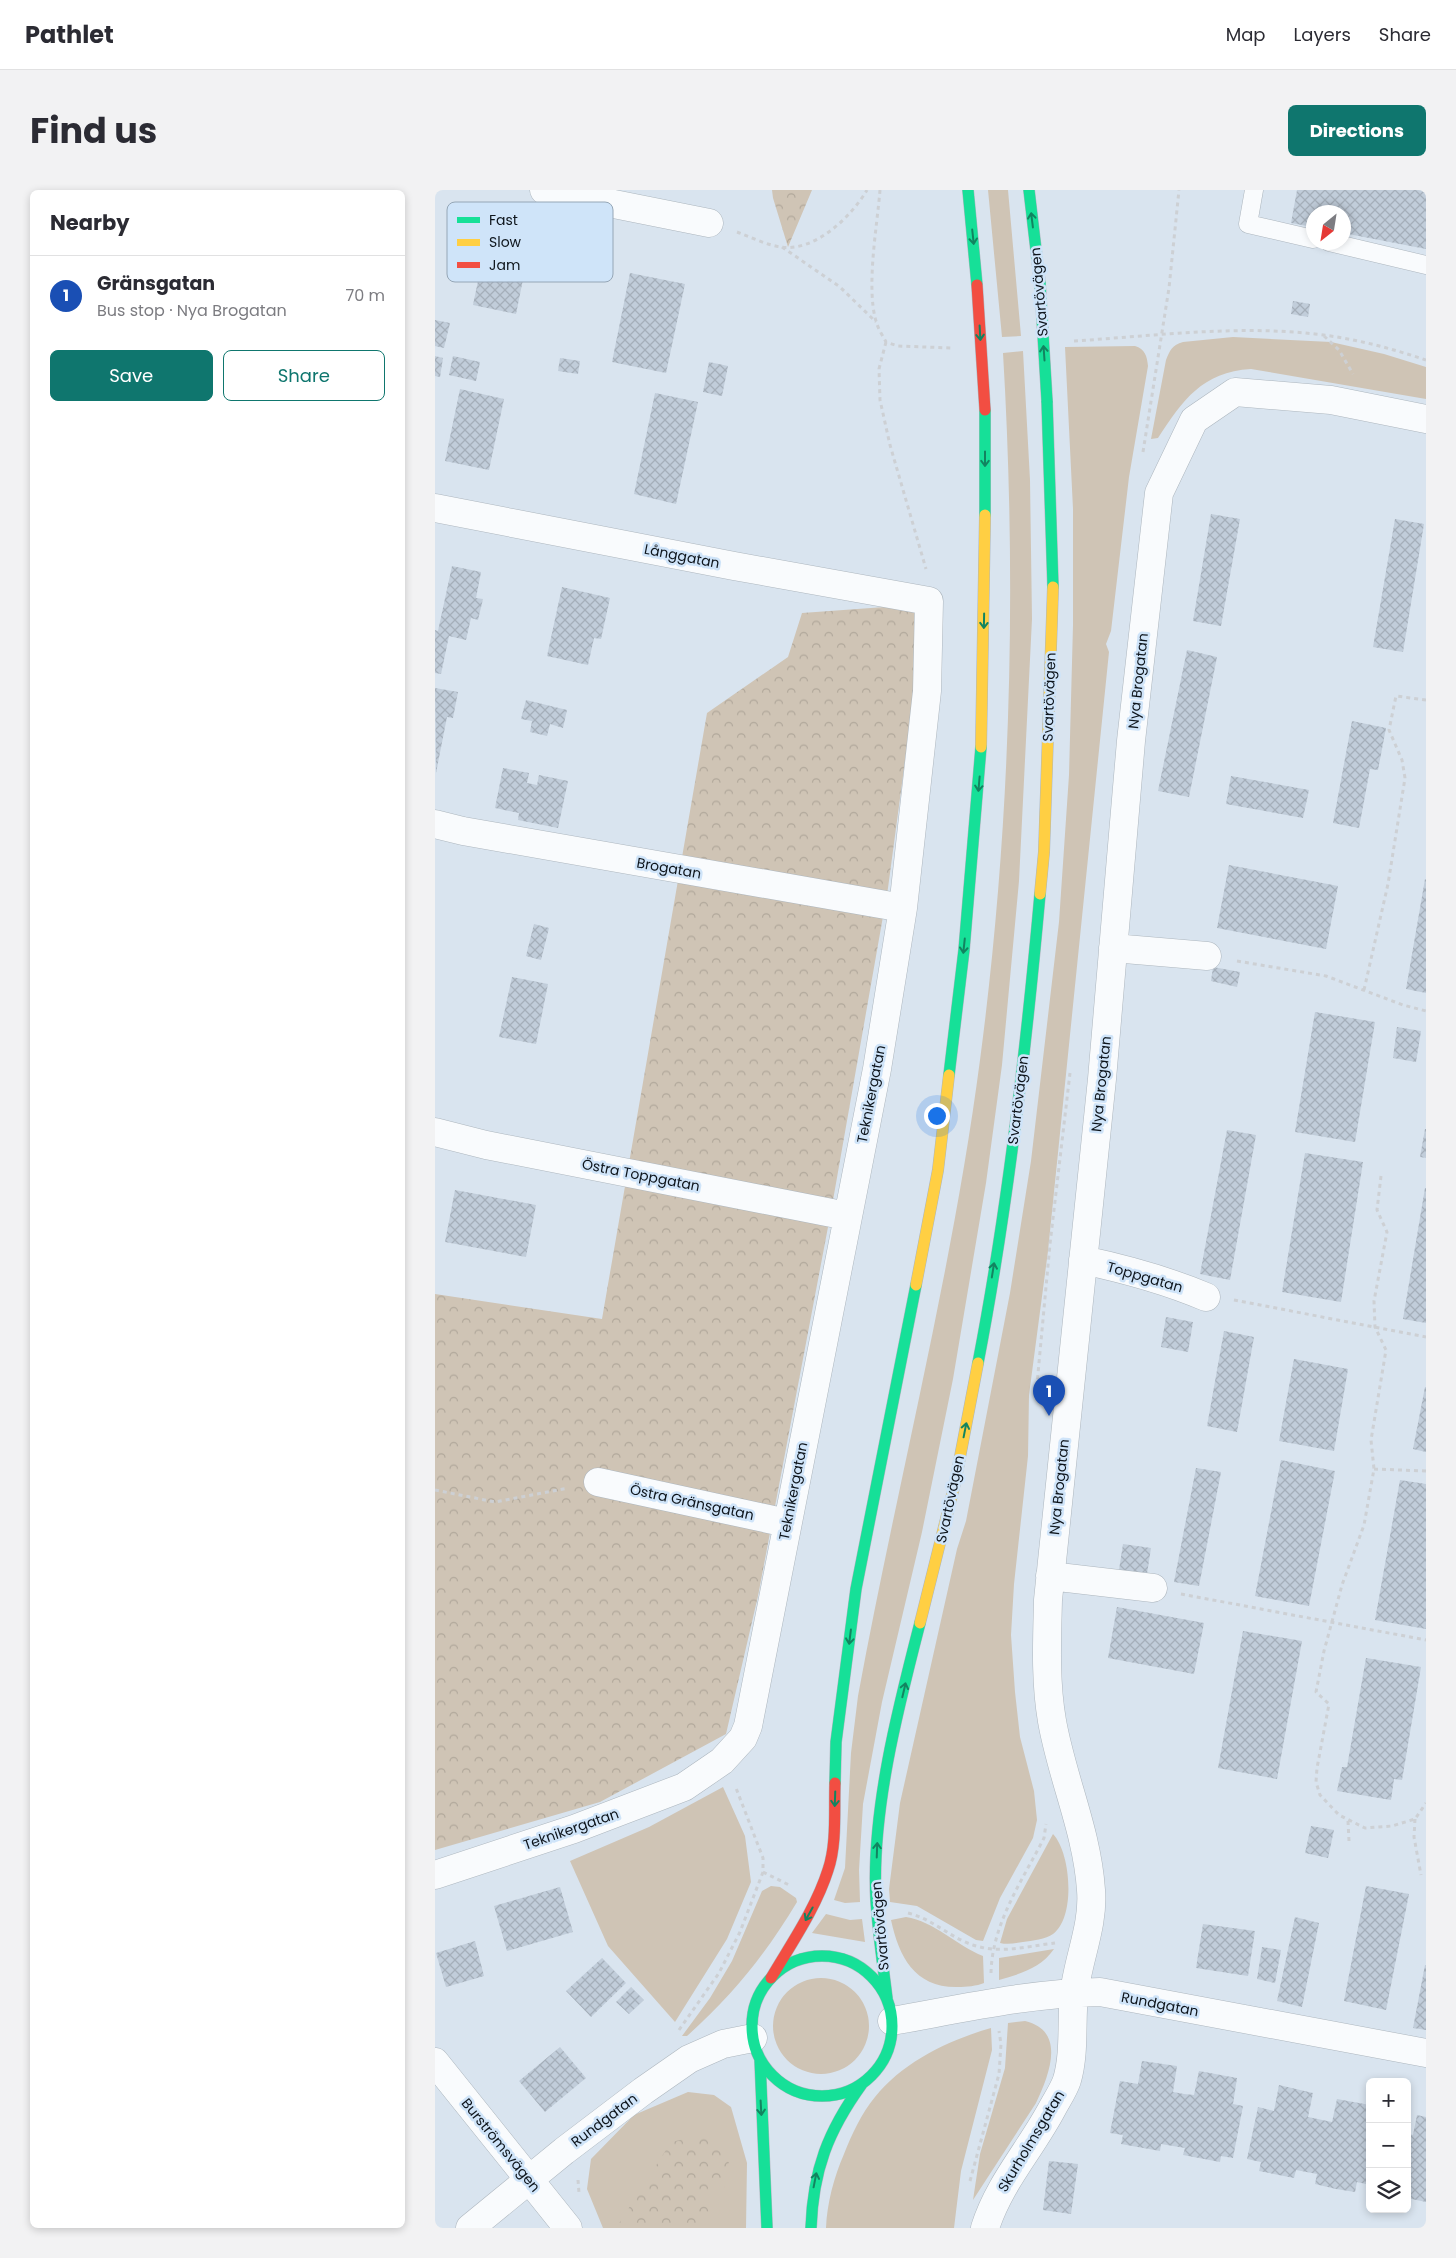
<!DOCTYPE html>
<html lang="en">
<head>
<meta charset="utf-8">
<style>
  :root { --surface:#fff; --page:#f2f2f3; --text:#2b2b33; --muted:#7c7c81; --line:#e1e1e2; --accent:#0f766e }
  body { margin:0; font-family:Poppins,sans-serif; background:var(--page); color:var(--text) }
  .controls { position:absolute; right:15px; bottom:15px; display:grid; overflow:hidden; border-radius:8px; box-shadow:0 2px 8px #0003 }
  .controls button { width:45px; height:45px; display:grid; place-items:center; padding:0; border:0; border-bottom:1px solid var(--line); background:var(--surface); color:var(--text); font:25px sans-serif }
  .compass { position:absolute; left:871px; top:15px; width:45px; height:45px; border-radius:50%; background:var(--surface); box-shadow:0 2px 8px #0003; rotate:210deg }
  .you { position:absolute; left:501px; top:925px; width:18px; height:18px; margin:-12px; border:4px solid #fff; border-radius:50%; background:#1a73e8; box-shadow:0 0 0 8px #1a73e833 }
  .badge { display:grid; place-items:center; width:32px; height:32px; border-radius:50%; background:var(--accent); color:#fff; font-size:16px; font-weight:700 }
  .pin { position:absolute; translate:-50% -41px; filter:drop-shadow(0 1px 2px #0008) }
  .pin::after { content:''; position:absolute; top:26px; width:18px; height:15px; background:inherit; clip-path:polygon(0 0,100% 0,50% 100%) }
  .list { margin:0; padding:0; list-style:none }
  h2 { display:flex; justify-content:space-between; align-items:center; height:65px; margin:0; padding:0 20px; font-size:21px }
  h2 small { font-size:16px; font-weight:400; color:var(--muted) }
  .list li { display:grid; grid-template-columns:32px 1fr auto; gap:15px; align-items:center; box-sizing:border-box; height:80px; padding:0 20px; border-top:1px solid var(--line) }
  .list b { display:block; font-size:19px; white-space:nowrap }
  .list p { margin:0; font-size:16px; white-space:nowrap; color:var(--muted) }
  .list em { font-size:16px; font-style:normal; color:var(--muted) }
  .actions { display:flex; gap:10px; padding:15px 20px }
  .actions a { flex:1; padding:11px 0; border:1px solid var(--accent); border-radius:8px; text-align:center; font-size:18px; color:var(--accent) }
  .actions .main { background:var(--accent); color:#fff }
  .icon { flex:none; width:28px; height:28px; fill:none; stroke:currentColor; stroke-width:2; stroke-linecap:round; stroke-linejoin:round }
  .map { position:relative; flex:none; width:991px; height:2038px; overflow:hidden; border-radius:8px }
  header { display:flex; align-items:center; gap:30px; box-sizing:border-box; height:70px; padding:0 25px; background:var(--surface); border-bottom:1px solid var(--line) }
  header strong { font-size:24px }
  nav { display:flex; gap:28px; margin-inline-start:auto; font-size:18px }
  .intro { display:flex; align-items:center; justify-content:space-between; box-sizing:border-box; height:120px; padding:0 30px }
  h1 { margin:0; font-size:35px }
  .button { padding:12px 22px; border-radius:8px; background:var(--accent); color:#fff; font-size:18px; font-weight:700 }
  main { display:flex; gap:30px; padding:0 30px }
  aside { flex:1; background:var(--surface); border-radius:8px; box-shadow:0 2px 8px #0003 }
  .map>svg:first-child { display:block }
  .grass { fill:#cfc4b5 }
  .forest { fill:url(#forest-crowns) }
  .building { fill:url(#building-cross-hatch) }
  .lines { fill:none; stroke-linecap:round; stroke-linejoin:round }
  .lane-casing { stroke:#adb6be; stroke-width:19 }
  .street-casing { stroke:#adb6be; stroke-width:29 }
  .fast-casing { stroke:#adb6be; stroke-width:12 }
  .slow-casing { stroke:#adb6be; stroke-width:12 }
  .jam-casing { stroke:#adb6be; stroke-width:12 }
  .path { stroke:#cdd0d4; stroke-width:3; stroke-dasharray:4 4; stroke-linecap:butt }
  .lane { stroke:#f9fbfd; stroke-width:18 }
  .street { stroke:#f9fbfd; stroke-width:28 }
  .fast { stroke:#16e098; stroke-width:11 }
  .slow { stroke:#ffcf43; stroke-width:11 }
  .jam { stroke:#f24e42; stroke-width:11 }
  .fast-bridge-casing { stroke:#adb6be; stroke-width:12; stroke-linecap:butt }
  .jam-bridge-casing { stroke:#adb6be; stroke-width:12; stroke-linecap:butt }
  .fast-bridge { stroke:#16e098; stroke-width:11 }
  .jam-bridge { stroke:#f24e42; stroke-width:11 }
  .oneway { stroke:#128460 }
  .labels { text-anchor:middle; stroke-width:5; stroke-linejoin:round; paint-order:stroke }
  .street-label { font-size:14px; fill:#0d141b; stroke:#cfe4f9 }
  .key { fill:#cfe4f9; stroke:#95a6b6; stroke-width:1 }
  .key-label { font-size:14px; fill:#0d141b }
</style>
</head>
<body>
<header>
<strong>Pathlet</strong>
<nav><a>Map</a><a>Layers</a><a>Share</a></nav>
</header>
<div class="intro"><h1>Find us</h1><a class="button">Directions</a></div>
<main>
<aside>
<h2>Nearby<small></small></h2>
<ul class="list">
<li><span class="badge" style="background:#1a4fb4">1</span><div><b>Gränsgatan</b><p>Bus stop · Nya Brogatan</p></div><em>70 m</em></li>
</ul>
<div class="actions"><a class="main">Save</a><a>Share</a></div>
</aside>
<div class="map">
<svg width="991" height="2038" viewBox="0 0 991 2038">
  <defs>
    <pattern id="forest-crowns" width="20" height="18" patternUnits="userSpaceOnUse" patternTransform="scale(1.25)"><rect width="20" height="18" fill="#cfc4b5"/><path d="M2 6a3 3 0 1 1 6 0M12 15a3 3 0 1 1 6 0" fill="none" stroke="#b1a89b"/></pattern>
    <pattern id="building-cross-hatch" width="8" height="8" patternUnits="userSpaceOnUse" patternTransform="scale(1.25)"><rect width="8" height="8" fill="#c1cdda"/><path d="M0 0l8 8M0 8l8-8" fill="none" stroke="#a5afba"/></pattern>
  </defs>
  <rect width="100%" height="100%" fill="#d9e4ef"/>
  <path class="grass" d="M553,0H573L586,146L567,147Z
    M798,147L896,152L949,164L991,177V209L816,179C767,182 748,210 723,248L716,249L731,170C735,160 737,155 748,152Z
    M700,156C710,159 712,166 713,176L694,287L676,441L671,454L674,462L613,1061L594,1205L593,1266L579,1394L576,1445L580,1502L585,1547L599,1601L602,1630L598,1648L565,1708L548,1751L541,1750L482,1716L455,1712L454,1699L465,1613L522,1359L531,1331L575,1103L596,971L624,732L634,585L638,435V319L630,157Z
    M588,161L595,290L597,429L584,691L567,875L551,993L518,1189L487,1342L447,1512L428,1614L424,1680L425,1712L410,1713L399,1710L410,1678L416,1563L423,1506C462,1294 517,1084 545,870C576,636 582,398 568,163Z
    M288,1597L310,1646L316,1692L292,1749L240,1832L173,1756L135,1671L214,1637Z
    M618,1644C636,1663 641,1727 618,1744C611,1749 597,1751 588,1752C581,1753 573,1755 565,1753L572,1729Z
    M336,1696L345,1697L361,1708L362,1712C330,1765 298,1805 252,1846H247L275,1808L297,1771L327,1701Z
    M391,1724L415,1730L427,1729L430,1752L377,1743Z
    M471,1727C499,1731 522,1756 548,1766L549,1793C542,1796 531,1797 523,1797C480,1798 464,1767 456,1730Z
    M619,1759C606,1778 585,1784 564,1790V1768Z
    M338 1836a48 48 0 1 1 96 0a48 48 0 1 1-96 0Z
    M590,1831C632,1841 614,1885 601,1913L538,2010L545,1964L570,1878L573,1833Z
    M556,1838L557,1860L526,1981L519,2038H391C392,2013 399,1987 409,1964C417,1944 426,1924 440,1907C468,1872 514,1850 556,1838Z
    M253,1902L279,1905L296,1917L312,1973L311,2038H168L152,1999L156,1969L199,1925Z"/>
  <path class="forest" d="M337,0H377L353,57L338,8Z
    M491,414L453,698L397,1016L323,1406L291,1544L165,1612L0,1660V1104L167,1129L272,523L353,467L367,423Z
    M276,1943L294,1973L289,1998L275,2003L276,2038H181L236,1952Z"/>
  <path class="building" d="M862,0H991V59L908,43V22H878V37L856,33Z
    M51,52L94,60L81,124L38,115Z
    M195,83L250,94L231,183L177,172Z
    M858,111L875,114L873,127L856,124Z
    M0,130L15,133L9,158L0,156Z
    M0,166L8,168L5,187L0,186Z
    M18,166L45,172L41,191L14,185Z
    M125,168L145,171L143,184L123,181Z
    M274,172L293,176L287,206L268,202Z
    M25,199L69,209L54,280L10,271Z
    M220,203L263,212L241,314L199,304Z
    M776,324L805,329L786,436L758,431Z
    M960,329L989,334L968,462L938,457Z
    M17,376L46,382L41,408L48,409L43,430L36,428L31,450L14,446L6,484L0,483V440L3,441Z
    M127,397L175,408L166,449L159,448L153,475L112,466Z
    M752,460L782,467L754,607L723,601Z
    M0,498L23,502L18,528L12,527L1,583Z
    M91,510L132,520L128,538L115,534L112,546L95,542L97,531L86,529Z
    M917,531L951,538L943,580L935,579L924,638L898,633Z
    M68,578L94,583L92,593L102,595L104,585L133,591L123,638L83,630L84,623L60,618Z
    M796,586L874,600L868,628L791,614Z
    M794,675L903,696L891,759L782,738Z
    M990,689L991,690V803L971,799Z
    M99,734L114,738L106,770L91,766Z
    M778,777L805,782L802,797L776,791Z
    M77,787L113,794L101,854L64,847Z
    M880,822L940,832L920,952L860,942Z
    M962,837L986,841L981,872L958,868Z
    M990,939H991V968L985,967Z
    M792,940L821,945L795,1090L765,1084Z
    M870,963L928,972L906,1112L847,1102Z
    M990,998H991V1133L968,1129Z
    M20,1000L101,1015L91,1067L10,1052Z
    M731,1127L758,1132L753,1162L726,1157Z
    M789,1141L819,1147L802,1242L772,1236Z
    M859,1169L913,1179L899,1261L844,1251Z
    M990,1197H991V1262L978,1259Z
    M846,1270L900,1281L874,1416L820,1406Z
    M761,1278L786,1282L764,1396L739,1392Z
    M965,1290L991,1294V1439L940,1430Z
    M688,1354L716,1358L712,1384L684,1380Z
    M682,1417L769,1433L759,1484L673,1468Z
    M808,1441L867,1451L842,1589L783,1578Z
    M931,1468L986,1477L967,1590L959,1589L956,1610L902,1601L907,1577H912Z
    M876,1636L899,1640L893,1668L870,1663Z
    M931,1696L974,1704L951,1820L909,1811Z
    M125,1697L138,1742L72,1761L59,1716Z
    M860,1727L884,1733L867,1817L842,1811Z
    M768,1734L820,1741L813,1786L761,1778Z
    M40,1751L49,1786L11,1797L1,1763Z
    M827,1757L846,1760L840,1793L822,1789Z
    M167,1768L191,1793L156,1827L131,1801Z
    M990,1775H991V1840L978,1838Z
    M196,1797L209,1810L194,1824L181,1812Z
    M125,1857L151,1888L110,1922L84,1891Z
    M707,1871L742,1876L738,1902L749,1904L759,1905L764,1881L802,1888L798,1914L808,1916L798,1968L786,1966L785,1972L748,1965L750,1958L726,1954L725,1961L686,1954L688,1945L675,1943L685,1891L703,1894Z
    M844,1895L878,1903L873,1927L897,1932L902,1909L935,1915L932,1940H935V1995L922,1992L920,2002L901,1999L880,1994L882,1984L861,1980L859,1988L824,1981L826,1972L812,1969L823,1917L839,1921Z
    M982,1925L991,1927V2012L972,2008V1944L978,1945Z
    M614,1971L643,1974L636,2024L608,2020Z"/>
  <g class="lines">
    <g class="lane-casing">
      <path id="lane" d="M819,0L813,34L878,49
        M894,52L991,75"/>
    </g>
    <g class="street-casing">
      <path id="street" d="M109,0L274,33
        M0,318L299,376L494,411L492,501L468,718L442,879L313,1536L308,1548L287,1571L249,1597L139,1639L0,1685
        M0,634L28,641L468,718
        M678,758L772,766
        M0,942L51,955L412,1026
        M648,1070C690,1079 731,1090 771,1107
        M163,1292L352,1333
        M615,1386L718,1398
        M457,1831C525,1819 595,1803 665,1802L991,1863
        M0,1872L133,2038
        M35,2038L129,1961L208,1901L254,1869L288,1854L318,1848
        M550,2038C564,1993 596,1959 618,1917C623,1908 629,1899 632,1890C640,1862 636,1832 639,1804C643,1769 659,1735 656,1700C652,1641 627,1588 617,1531C610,1491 612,1450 613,1410L667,889L696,551L724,303L759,230L800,202L896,210L991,229"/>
    </g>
    <g class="fast-casing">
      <path id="fast" d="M533,0L542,95
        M594,0L605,94
        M612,211L618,397
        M550,220V325
        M514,885L529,760L546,557
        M543,1173C573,1018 591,861 605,704
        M400,1593L401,1552L421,1399L481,1095
        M317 1836a70 70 0 1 1 140 0a70 70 0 1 1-140 0Z
        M452,1808C448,1775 443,1743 441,1710C436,1622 463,1518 485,1433
        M325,1870L332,2038
        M376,2038C378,1980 393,1941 427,1894"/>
    </g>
    <g class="slow-casing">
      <path id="slow" d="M546,557L550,325
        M605,704L609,662L618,397
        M481,1095L503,980L514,885
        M485,1433L520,1293L543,1173"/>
    </g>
    <g class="jam-casing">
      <path id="jam" d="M336,1788C356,1754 381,1718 393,1680C402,1654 399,1621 400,1593"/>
    </g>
    <path class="path" d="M445,0C442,37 431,97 441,131C443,139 448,146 451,152L463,156L517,158
      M302,42C316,47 331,55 346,57C380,62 416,27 432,0
      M347,57L405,97L441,132
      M889,146L904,160L918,184
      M639,151C718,146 800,135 880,144C918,148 955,158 991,170
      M451,152L444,179L445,210L455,255L491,379
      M708,262L734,98L744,0
      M802,771L891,786L968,815L991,821
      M929,800L953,694L970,588L967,570L954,540L961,506L991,510
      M946,986L942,1020L952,1042L939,1111L940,1137L951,1160L936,1250L939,1279L929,1335L907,1395L889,1461L881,1502L894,1514L882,1578L881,1592L885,1605L904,1625L930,1638L957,1636L980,1629L991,1613
      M799,1110L991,1147
      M601,1205L615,1054L635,883
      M939,1279L991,1281
      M0,1300L60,1312L133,1298
      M746,1404L991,1450
      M980,1629L979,1647L986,1685
      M913,1631L914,1651
      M328,1682L354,1695
      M473,1723C494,1728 509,1742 528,1751C559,1766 587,1757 620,1753
      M556,1783C557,1734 587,1691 609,1648L611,1634
      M244,1840L284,1783L305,1742L328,1682V1668L301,1598
      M143,1990L144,2003
      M535,1991L564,1884L566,1854L564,1841"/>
    <use href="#lane" class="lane"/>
    <use href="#street" class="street"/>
    <use href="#fast" class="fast"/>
    <use href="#slow" class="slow"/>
    <use href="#jam" class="jam"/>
    <g class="fast-bridge-casing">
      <path id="fast-bridge" d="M605,94L612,211"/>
    </g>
    <g class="jam-bridge-casing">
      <path id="jam-bridge" d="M542,95L550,220"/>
    </g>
    <use href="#fast-bridge" class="fast-bridge"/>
    <use href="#jam-bridge" class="jam-bridge"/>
  </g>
  <defs><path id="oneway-shaft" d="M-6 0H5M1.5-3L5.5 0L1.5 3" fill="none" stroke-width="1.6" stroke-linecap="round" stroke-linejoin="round" transform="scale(1.25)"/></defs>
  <g class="oneway">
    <use href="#oneway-shaft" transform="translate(597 30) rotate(-97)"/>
    <use href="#oneway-shaft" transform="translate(538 47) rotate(84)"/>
    <use href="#oneway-shaft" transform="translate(545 143) rotate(87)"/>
    <use href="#oneway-shaft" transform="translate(609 163) rotate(-94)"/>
    <use href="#oneway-shaft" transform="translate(550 269) rotate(90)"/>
    <use href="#oneway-shaft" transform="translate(549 431) rotate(91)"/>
    <use href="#oneway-shaft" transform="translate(544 594) rotate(95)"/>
    <use href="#oneway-shaft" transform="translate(529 756) rotate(96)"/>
    <use href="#oneway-shaft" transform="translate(558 1080) rotate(-81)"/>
    <use href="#oneway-shaft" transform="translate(530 1240) rotate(-79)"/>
    <use href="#oneway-shaft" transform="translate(415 1447) rotate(97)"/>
    <use href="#oneway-shaft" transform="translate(469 1500) rotate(-77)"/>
    <use href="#oneway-shaft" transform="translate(400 1609) rotate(92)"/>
    <use href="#oneway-shaft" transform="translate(442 1660) rotate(-88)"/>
    <use href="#oneway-shaft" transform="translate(374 1724) rotate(119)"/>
    <use href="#oneway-shaft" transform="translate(326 1918) rotate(87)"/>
    <use href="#oneway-shaft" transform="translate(380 1990) rotate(-79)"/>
  </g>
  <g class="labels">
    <g class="street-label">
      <text transform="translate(604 102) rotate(-95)" y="5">Svartövägen</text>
      <text transform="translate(247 366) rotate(11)" y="5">Långgatan</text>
      <text transform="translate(703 491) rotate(-84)" y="5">Nya Brogatan</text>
      <text transform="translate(614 507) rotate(-88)" y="5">Svartövägen</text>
      <text transform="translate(234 678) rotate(10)" y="5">Brogatan</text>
      <text transform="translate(666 894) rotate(-84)" y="5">Nya Brogatan</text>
      <text transform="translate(436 904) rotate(-79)" y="5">Teknikergatan</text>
      <text transform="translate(583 910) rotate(-83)" y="5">Svartövägen</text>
      <text transform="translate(206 985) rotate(11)" y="5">Östra Toppgatan</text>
      <text transform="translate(710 1087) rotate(16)" y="5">Toppgatan</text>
      <text transform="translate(624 1297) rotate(-84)" y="5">Nya Brogatan</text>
      <text transform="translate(358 1301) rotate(-79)" y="5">Teknikergatan</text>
      <text transform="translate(515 1309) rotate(-78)" y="5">Svartövägen</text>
      <text transform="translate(257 1312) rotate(12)" y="5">Östra Gränsgatan</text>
      <text transform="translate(136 1639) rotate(-19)" y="5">Teknikergatan</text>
      <text transform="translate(445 1736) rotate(-95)" y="5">Svartövägen</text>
      <text transform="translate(725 1814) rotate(11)" y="5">Rundgatan</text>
      <text transform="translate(169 1930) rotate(-37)" y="5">Rundgatan</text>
      <text transform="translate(596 1951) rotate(-59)" y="5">Skurholmsgatan</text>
      <text transform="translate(66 1955) rotate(51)" y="5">Burströmsvägen</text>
    </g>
  </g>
  <rect x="12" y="12" width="166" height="80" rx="8" class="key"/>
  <rect x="22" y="27" width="23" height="6" fill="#16e098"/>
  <rect x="22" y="49" width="23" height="7" fill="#ffcf43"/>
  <rect x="22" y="72" width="23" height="6" fill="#f24e42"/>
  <g class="key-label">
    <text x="54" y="35">Fast</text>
    <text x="54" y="57">Slow</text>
    <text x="54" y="80">Jam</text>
  </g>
</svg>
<div class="controls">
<button>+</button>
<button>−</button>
<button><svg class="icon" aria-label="layers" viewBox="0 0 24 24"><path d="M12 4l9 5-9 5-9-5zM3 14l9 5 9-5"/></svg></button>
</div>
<svg class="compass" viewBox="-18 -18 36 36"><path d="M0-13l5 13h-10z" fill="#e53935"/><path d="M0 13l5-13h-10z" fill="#7c7c81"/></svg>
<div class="you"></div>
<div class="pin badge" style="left:614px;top:1226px;background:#1a4fb4">1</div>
</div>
</main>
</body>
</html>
